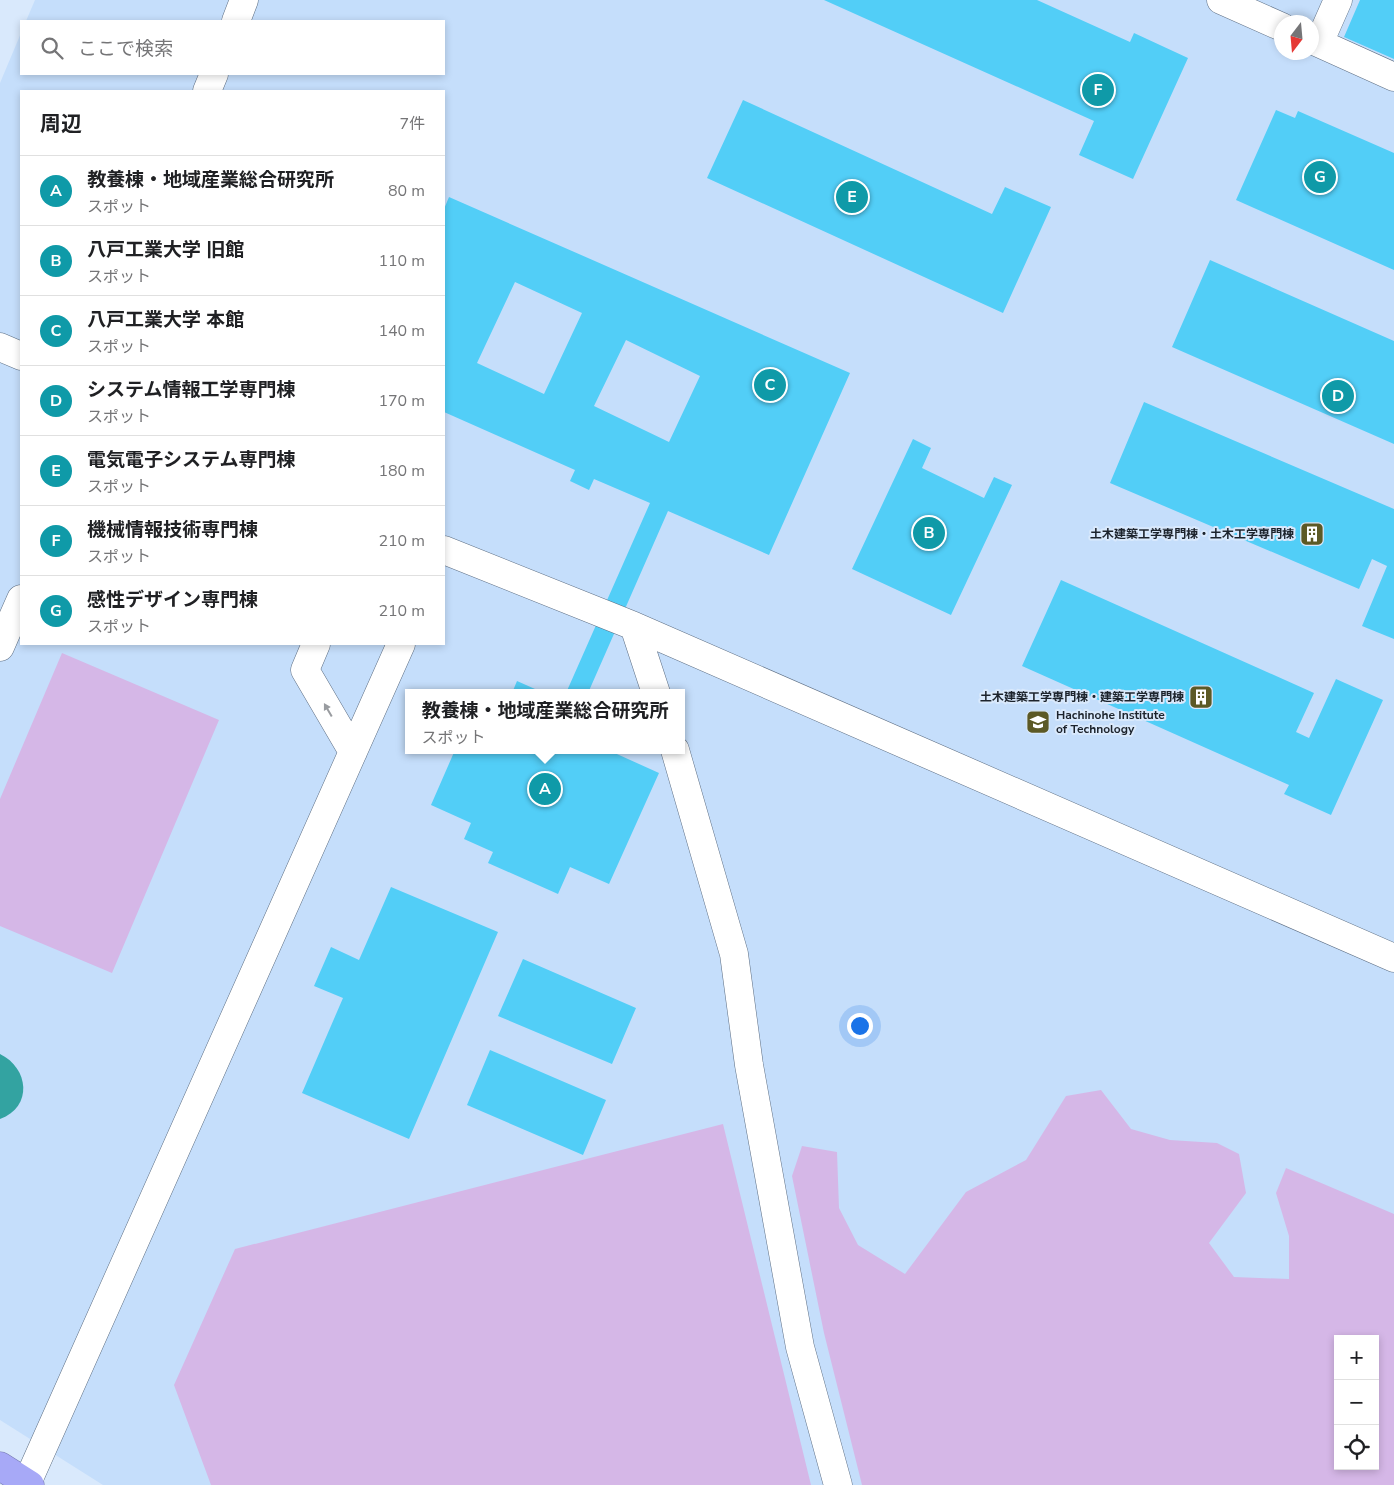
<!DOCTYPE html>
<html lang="ja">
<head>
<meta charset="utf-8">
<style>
  :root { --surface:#fff; --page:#f2f2f2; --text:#202124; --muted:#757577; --line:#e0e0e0; --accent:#ea580c }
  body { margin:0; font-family:"Nunito Sans","Noto Sans JP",sans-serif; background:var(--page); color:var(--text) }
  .controls { position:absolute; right:15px; bottom:15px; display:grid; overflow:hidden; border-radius:0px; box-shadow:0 2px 8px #0003 }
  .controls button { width:45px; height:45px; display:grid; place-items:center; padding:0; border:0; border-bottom:1px solid var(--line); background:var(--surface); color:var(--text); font:25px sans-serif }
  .compass { position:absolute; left:1274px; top:15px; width:45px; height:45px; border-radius:50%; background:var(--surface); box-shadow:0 2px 8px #0003; rotate:196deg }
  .you { position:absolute; left:859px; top:1025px; width:18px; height:18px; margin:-12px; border:4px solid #fff; border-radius:50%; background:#1a73e8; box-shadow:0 0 0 8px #1a73e833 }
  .badge { display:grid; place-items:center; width:32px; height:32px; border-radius:50%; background:var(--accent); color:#fff; font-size:16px; font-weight:700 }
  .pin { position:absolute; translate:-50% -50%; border:2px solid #fff; box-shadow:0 1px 5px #0006 }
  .popup { position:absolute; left:405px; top:689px; width:280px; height:65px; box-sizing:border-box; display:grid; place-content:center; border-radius:0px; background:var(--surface); filter:drop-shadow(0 1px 4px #0005); font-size:16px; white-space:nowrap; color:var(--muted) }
  .popup b { font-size:19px; color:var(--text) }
  .popup::after { content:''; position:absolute; left:50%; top:100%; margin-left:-10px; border:10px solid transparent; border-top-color:var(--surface) }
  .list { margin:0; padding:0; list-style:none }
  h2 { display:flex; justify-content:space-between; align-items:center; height:65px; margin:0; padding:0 20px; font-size:21px }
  h2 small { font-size:16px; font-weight:400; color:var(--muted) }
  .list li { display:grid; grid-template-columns:32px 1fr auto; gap:15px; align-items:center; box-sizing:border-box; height:70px; padding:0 20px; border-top:1px solid var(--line) }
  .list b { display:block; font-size:19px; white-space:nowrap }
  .list p { margin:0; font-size:16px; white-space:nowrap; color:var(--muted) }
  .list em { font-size:16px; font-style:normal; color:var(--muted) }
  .icon { flex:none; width:28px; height:28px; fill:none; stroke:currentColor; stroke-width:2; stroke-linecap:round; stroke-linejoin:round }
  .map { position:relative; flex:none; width:1394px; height:1485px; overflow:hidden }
  .search { position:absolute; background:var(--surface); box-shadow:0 2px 8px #0003; left:20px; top:20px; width:425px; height:55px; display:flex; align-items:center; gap:12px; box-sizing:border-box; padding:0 18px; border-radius:0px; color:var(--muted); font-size:19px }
  .panel { position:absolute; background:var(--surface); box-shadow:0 2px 8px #0003; left:20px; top:90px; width:425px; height:555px; border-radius:0px }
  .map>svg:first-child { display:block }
  .built { fill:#c5defb; fill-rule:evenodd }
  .green { fill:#d5b7e7; fill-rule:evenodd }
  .water { fill:#33a3a1 }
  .building { fill:#52cef7; fill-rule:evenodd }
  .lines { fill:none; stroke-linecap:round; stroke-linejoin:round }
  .minor-casing { stroke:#5e6f84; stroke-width:29 }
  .highway-casing { stroke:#767ab0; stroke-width:29 }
  .minor { stroke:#fff; stroke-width:28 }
  .highway { stroke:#a7a9f7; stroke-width:28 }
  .oneway { fill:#999ca0 }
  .labels { text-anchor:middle; stroke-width:4; stroke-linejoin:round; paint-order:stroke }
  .poi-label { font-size:12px; font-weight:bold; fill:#1c232c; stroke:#d9e9fc; text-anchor:end }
</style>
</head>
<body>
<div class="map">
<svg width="1394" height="1485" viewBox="0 0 1394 1485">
  <rect width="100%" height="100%" fill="#d9e9fc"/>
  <path class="built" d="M35,0H1394V1485H103L0,1420V83L21,33V74H444V21H26ZM1282,22H1312V52H1282ZM21,91H444V644H21ZM409,693H681V750H409ZM1338,1339H1375V1466H1338Z"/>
  <path class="green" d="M62,653L219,720L112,973L0,926V799Z
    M1101,1090L1131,1129L1170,1140L1217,1143L1239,1154L1246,1193L1209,1243L1234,1277L1289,1279V1236L1276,1193L1286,1168L1394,1214V1485H862L824,1333L792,1176L802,1146L837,1152L839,1208L858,1245L905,1274L966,1192L1026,1160L1066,1096ZM1338,1339H1375V1466H1338Z
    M723,1124L811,1485H211L174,1385L235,1249Z"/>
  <path class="water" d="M0,1054C29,1068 33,1107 0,1119Z"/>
  <path class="building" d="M824,0H1037L1130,42L1134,33L1188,58L1133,179L1079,155L1094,121Z
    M1360,0H1394V59L1344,37Z
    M743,100L992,214L1005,187L1051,207L1003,313L707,178Z
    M1276,110L1295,118L1298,111L1394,153V270L1236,200Z
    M449,197L850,373L769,555L668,511L588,693H566L650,503L594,479L589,490L570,481L575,470L444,412V209ZM515,282L582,313L544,394L477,363ZM626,340L700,376L669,442L594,406Z
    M1210,260L1394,341V444L1172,347Z
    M1144,402L1394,509V639L1362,626L1387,566L1372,559L1359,589L1110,483Z
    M913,439L931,448L922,468L984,498L994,477L1012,485L951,615L852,569Z
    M1061,580L1314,693L1296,732L1309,738L1336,679L1383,700L1331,815L1284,794L1289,785L1022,666Z
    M517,681L544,693H512Z
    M455,750H608L659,773L609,884L570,867L558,894L488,863L493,852L464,839L471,823L431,805Z
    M391,887L498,932L409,1139L302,1093L343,998L314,986L331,947L359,960Z
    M523,959L636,1008L612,1064L498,1016Z
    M490,1050L606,1100L583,1155L467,1105Z"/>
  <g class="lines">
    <g class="minor-casing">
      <path id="minor" d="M1221,0L1282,27
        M236,21L244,0
        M1312,40L1394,77
        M1319,43L1338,0
        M207,91L214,74
        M0,347L21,356
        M444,550L634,626L1394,958
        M634,626L656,693
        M316,644L305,670L353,752
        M0,647L21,599
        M675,750L734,954L749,1065L800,1347L838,1485
        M27,1483L401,644"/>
    </g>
    <g class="highway-casing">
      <path id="highway" d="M0,1466L30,1485"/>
    </g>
    <use href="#minor" class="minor"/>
    <use href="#highway" class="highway"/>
  </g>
  <defs><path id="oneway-solid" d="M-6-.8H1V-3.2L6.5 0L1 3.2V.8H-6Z" transform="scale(1.25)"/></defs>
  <use class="oneway" href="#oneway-solid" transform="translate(328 710) rotate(-120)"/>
  <defs>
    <g id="building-square" transform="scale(1.25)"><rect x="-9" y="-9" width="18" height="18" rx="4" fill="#5c5925" stroke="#d9e9fc"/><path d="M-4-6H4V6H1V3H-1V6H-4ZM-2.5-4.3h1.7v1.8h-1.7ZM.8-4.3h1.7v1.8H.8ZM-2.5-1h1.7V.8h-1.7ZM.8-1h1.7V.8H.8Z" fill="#fff"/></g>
    <g id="university-square" transform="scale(1.25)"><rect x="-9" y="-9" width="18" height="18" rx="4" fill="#5c5925" stroke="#d9e9fc"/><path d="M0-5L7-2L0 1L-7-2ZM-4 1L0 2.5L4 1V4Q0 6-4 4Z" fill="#fff"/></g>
  </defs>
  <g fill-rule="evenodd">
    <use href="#building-square" x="1312" y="534"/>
    <use href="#building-square" x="1201" y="697"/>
    <use href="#university-square" x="1038" y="722"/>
  </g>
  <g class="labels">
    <g class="poi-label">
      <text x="1294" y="538">土木建築工学専門棟・土木工学専門棟</text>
      <text x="1184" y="701">土木建築工学専門棟・建築工学専門棟</text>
      <text x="1056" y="719" text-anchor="start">Hachinohe Institute<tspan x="1056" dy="14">of Technology</tspan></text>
    </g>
  </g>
</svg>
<div class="controls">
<button>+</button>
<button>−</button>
<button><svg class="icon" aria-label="locate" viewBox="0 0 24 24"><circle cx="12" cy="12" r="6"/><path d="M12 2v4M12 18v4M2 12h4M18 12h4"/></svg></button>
</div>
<svg class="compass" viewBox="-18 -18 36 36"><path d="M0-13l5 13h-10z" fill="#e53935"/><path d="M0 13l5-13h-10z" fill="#757577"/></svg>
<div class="you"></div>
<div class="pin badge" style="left:545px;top:789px;background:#0f9aa8">A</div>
<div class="popup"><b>教養棟・地域産業総合研究所</b>スポット</div>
<div class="pin badge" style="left:929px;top:533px;background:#0f9aa8">B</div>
<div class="pin badge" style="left:770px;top:385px;background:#0f9aa8">C</div>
<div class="pin badge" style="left:1338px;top:396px;background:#0f9aa8">D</div>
<div class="pin badge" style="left:852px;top:197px;background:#0f9aa8">E</div>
<div class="pin badge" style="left:1098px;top:90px;background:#0f9aa8">F</div>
<div class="pin badge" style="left:1320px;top:177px;background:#0f9aa8">G</div>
<div class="search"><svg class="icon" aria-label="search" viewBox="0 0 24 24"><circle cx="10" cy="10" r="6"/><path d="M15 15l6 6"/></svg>ここで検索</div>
<section class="panel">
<h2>周辺<small>7件</small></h2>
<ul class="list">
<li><span class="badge" style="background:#0f9aa8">A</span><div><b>教養棟・地域産業総合研究所</b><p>スポット</p></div><em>80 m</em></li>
<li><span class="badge" style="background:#0f9aa8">B</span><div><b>八戸工業大学 旧館</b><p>スポット</p></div><em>110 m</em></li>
<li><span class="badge" style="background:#0f9aa8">C</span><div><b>八戸工業大学 本館</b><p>スポット</p></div><em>140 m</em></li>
<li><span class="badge" style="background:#0f9aa8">D</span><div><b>システム情報工学専門棟</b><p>スポット</p></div><em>170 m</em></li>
<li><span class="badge" style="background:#0f9aa8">E</span><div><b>電気電子システム専門棟</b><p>スポット</p></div><em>180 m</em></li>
<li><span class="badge" style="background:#0f9aa8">F</span><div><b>機械情報技術専門棟</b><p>スポット</p></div><em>210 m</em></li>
<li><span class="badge" style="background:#0f9aa8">G</span><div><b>感性デザイン専門棟</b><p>スポット</p></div><em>210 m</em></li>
</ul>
</section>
</div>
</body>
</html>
